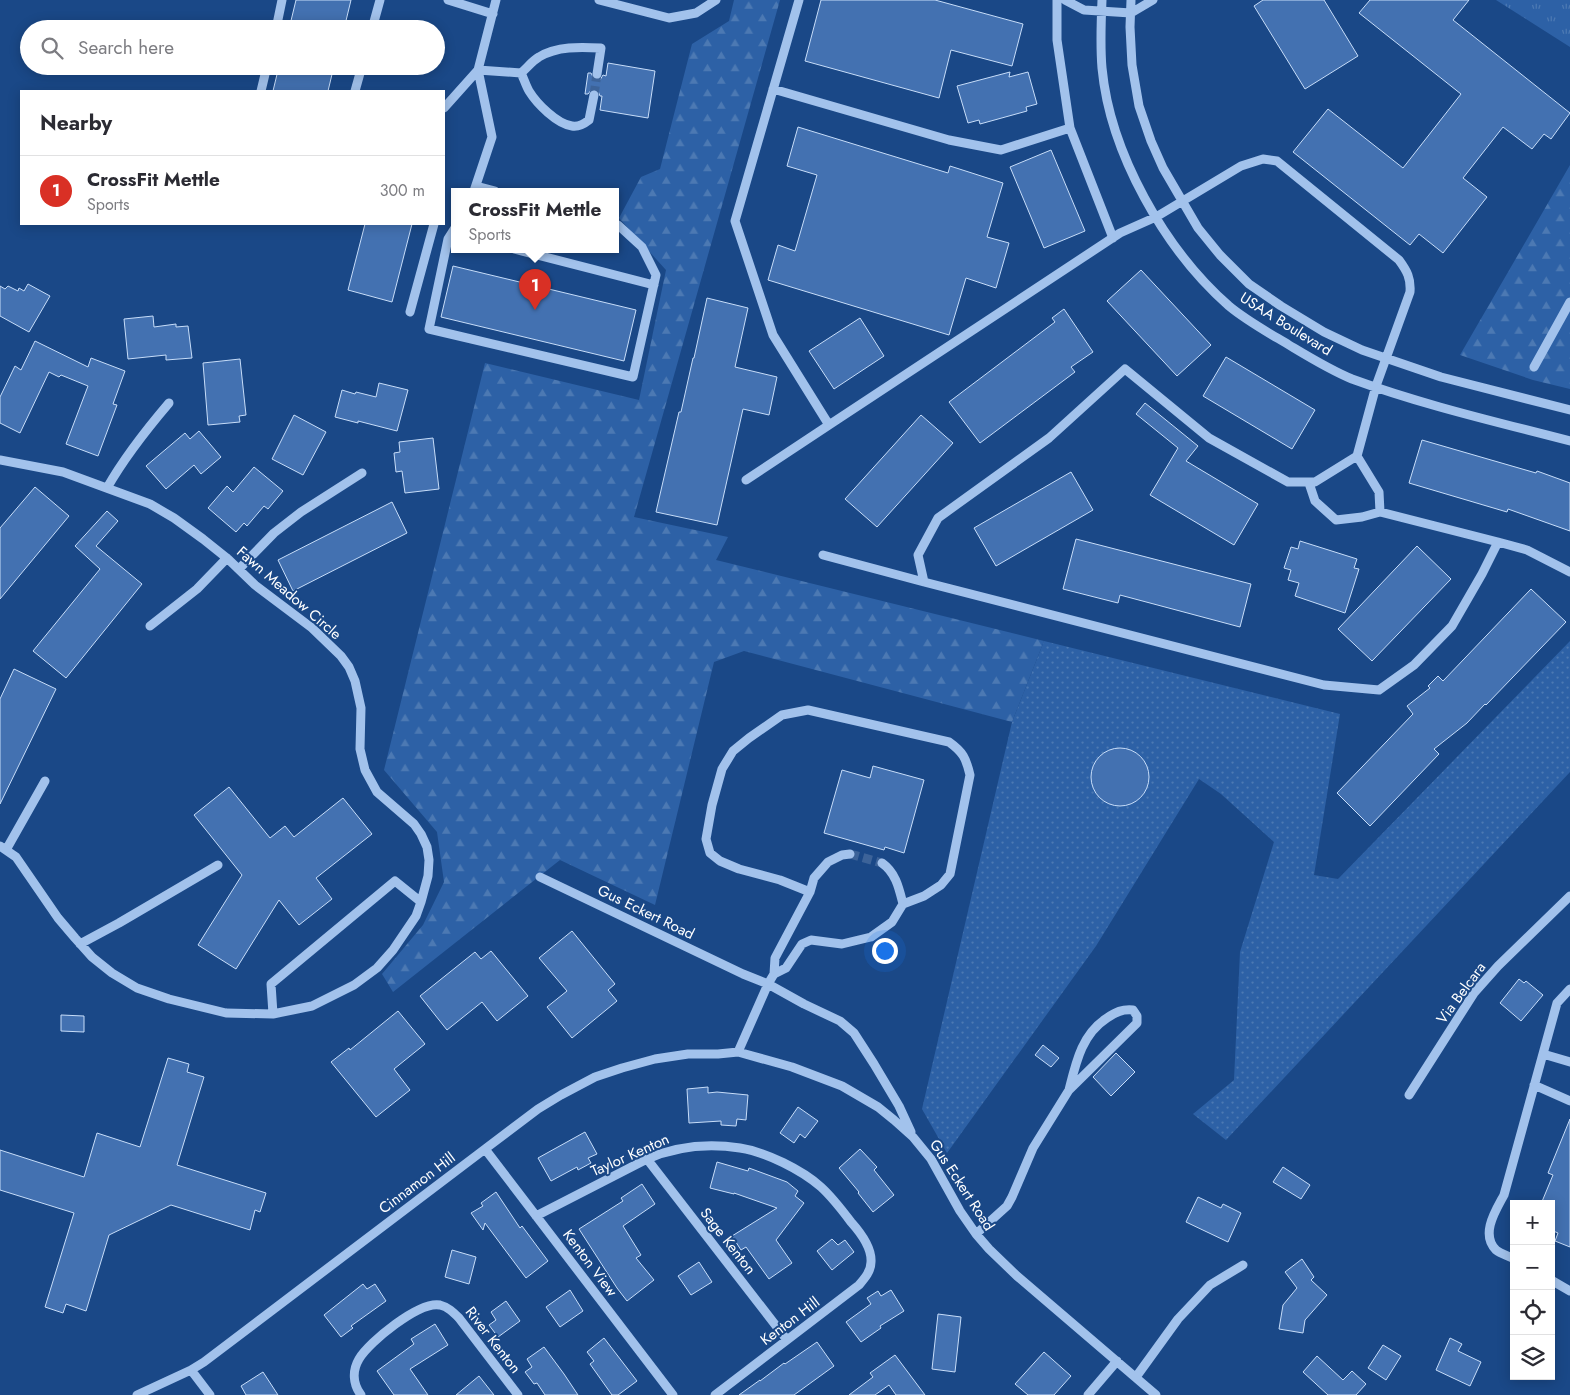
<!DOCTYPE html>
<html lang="en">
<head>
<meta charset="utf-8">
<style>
  :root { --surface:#fff; --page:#f7f7f7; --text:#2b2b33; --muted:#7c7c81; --line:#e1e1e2; --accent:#d93025 }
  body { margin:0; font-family:Jost,sans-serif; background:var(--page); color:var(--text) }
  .controls { position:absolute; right:15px; bottom:15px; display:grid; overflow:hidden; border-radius:0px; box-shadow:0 2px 12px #0003 }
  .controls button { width:45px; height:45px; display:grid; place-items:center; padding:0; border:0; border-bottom:1px solid var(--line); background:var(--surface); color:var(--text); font:25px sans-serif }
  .you { position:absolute; left:884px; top:950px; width:18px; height:18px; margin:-12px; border:4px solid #fff; border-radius:50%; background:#1a73e8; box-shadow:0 0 0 8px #1a73e833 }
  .badge { display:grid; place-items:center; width:32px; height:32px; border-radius:50%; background:var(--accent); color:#fff; font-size:16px; font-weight:700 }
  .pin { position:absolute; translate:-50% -41px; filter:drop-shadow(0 1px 2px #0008) }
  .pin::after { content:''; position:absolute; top:26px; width:18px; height:15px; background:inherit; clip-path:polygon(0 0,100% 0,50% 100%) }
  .popup { position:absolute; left:451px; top:188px; width:168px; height:65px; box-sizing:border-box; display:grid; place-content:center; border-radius:0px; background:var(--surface); filter:drop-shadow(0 1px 4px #0005); font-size:16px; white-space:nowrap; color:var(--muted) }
  .popup b { font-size:19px; color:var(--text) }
  .popup::after { content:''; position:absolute; left:50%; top:100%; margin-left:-10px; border:10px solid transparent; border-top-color:var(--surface) }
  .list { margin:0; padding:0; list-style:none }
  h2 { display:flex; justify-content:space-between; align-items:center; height:65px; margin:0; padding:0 20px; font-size:21px }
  h2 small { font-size:16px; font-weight:400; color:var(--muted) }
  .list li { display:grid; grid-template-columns:32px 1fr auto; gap:15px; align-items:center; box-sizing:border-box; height:70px; padding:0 20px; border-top:1px solid var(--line) }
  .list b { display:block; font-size:19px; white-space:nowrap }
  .list p { margin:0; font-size:16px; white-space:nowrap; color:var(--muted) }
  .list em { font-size:16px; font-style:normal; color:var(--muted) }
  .icon { flex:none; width:28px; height:28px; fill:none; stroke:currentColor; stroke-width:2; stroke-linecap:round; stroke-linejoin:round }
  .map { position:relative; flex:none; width:1570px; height:1395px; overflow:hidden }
  .search { position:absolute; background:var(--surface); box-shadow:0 2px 12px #0003; left:20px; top:20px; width:425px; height:55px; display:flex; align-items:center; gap:12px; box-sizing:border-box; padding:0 18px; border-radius:28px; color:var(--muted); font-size:19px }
  .panel { position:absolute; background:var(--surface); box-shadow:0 2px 12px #0003; left:20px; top:90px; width:425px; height:135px; border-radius:0px }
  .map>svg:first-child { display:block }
  .grass { fill:url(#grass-dots) }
  .forest { fill:url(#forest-firs) }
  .park { fill:url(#park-tufts) }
  .building { fill:#4371b1; stroke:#c7ddf9 }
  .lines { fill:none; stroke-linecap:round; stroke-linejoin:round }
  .minor-tunnel { stroke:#3c6399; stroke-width:9; stroke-dasharray:9 4.5; stroke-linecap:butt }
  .minor { stroke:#a2c2ec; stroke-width:9 }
  .labels { text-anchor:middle; stroke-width:4; stroke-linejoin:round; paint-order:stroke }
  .street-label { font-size:15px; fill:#fff; stroke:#1a4887 }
</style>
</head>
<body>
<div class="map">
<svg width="1570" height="1395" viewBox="0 0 1570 1395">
  <defs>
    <pattern id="grass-dots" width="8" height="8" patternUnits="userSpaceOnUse" patternTransform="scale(1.25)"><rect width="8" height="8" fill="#2d61a6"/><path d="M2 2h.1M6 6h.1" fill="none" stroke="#4c79b3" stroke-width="1.8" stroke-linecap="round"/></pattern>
    <pattern id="forest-firs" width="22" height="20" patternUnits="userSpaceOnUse" patternTransform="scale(1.25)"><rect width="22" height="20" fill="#2d61a6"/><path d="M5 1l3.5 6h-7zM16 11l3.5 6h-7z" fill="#4c79b3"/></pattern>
    <pattern id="park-tufts" width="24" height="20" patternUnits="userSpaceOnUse" patternTransform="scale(1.25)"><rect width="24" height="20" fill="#2d61a6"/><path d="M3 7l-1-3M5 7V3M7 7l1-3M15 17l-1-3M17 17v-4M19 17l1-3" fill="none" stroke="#4c79b3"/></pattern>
  </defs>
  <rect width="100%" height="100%" fill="#1a4887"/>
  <path class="grass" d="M1044,641L1340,714L1314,875L1338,879L1570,641V772L1226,1140L1193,1114L1234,1080L1240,952L1274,842L1221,794L1199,779L1096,946L947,1153L922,1109L1012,722Z"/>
  <path class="forest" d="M734,0H780L634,517L728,537L716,560L1044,641L1012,722L744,651L714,662L655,905L560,860L393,992L382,974L423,925L444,882L437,832L384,770L485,363L639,400L666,270L619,218L641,177L660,169L692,44L729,21Z
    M1570,165V389L1533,380L1460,355Z"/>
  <path class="park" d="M1496,0H1570V47Z"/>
  <path class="building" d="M296,0H351L344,29H289Z
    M821,0H935L1023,24L1012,66L951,50L939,98L805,61Z
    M1263,0H1324L1358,56L1305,89L1254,6Z
    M1370,0H1469L1453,20L1570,113L1551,139L1544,134L1532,149L1503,127L1463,178L1487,197L1443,253L1419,234L1410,245L1293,152L1328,109L1403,168L1461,94L1359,13Z
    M608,63L655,71L648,118L600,110L602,96H600L598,91L592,89L588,94H585L588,73H591L594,79L600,80L603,75L606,76Z
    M279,66H334L328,91H273Z
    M1010,72L1009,77L1028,72L1037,104L1026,107L1027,111L980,124L979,120L968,123L957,86Z
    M798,127L948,173L950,166L1003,183L987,237L1009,243L996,288L966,278L949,335L768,280L778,245L795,251L817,175L787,166Z
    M1051,150L1085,231L1044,248L1010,167Z
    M365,224H412L392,302L348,290Z
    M453,266L636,310L624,361L441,317Z
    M1141,270L1211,345L1177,376L1107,301Z
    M28,284L50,296L29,332L0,316V286L5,289L8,286L18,291L19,288L24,291Z
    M707,298L748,308L735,367L777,377L769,415L743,409L717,525L656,512L679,412H681L693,358H694Z
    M1064,309L1093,352L1071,367L1075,372L980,443L949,402L1055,322L1052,318Z
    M153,316L154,327L176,324V327L188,326L192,358L166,360V355L128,359L124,319Z
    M860,318L884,356L834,389L809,351Z
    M35,341L88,367L91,358L125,371L113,404L117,405L98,456L66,444L88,386L61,375L59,377L49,372L20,433L0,423V397L15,366L21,370Z
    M1226,357L1315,410L1292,449L1203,396Z
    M240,359L246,415L239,416L240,422L208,425L203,363Z
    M379,383L408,390L397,431L358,421V423L335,417L342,390L355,394L356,392L376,397Z
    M1145,403L1198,446L1186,461L1258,504L1234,545L1150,495L1178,448L1136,414Z
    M294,415L326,432L303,475L272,459Z
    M921,415L953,443L877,527L845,499Z
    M199,431L221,457L201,474L194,465L166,489L146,466L185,433L190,439Z
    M433,438L439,489L405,493L402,471L396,472L394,453L400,452L399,442Z
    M1422,440L1536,473L1537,471L1570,483V531L1508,509L1507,512L1409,483Z
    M254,467L283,491L268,509L264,506L247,526L244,523L236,532L208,508L227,486L233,492Z
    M1071,472L1093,510L996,566L974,528Z
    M35,487L69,516L0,599V528Z
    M392,502L407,533L293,591L278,560Z
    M107,511L118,521L96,546L142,584L66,678L33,651L100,569L75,546Z
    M1076,539L1251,584L1240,627L1120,595L1118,603L1063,589Z
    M1300,541L1357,559L1354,568L1359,569L1345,613L1295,596L1299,583L1288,580L1291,570L1284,568L1291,547L1298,549Z
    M1417,546L1451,579L1372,661L1338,629Z
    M1531,589L1566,622L1486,705L1485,704L1467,723L1434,749L1439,754L1370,826L1337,793L1413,714L1407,706L1430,688L1428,686L1438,676L1443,681Z
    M14,669L56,689L0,804V699Z
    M1091 777a29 29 0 1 1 58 0a29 29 0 1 1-58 0Z
    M873,766L924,780L904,853L885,847L884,850L824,833L842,770L870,778Z
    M229,787L270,838L285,826L294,837L343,798L372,834L316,878L332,899L299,925L279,900L236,969L198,945L242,875L194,815Z
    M572,931L615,984L608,990L617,1001L572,1038L547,1007L567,991L539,958Z
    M491,951L528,996L497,1021L482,1002L447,1030L420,996L475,952L481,959Z
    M1519,979L1524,983L1526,981L1543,995L1521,1021L1500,1003Z
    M398,1011L425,1044L394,1069L410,1090L376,1117L331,1062L349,1048L350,1050Z
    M61,1015L84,1016V1032L61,1031Z
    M1043,1045L1059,1058L1051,1067L1035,1055Z
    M1116,1053L1135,1072L1111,1096L1093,1077Z
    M168,1058L189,1064L187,1072L204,1077L177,1165L266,1193L260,1212L255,1210L250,1230L171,1205L109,1235L86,1311L66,1304L63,1313L45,1307L74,1213L0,1190V1150L84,1177L97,1133L140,1147Z
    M708,1087V1093L717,1092L748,1095L746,1120L737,1119L736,1126L721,1125V1121L689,1123L687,1089Z
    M798,1107L818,1121L805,1138L800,1134L794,1143L780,1133Z
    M1570,1119V1247L1555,1241L1558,1233L1551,1230V1204H1541L1553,1175L1548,1173Z
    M585,1132L597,1154L588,1158L591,1163L578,1170L577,1167L551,1181L538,1158Z
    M860,1149L877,1167L874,1170L894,1195L873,1212L858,1193L859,1192L839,1168Z
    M717,1162L748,1171L749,1168L787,1182L798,1191L795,1196L804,1203L776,1240L792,1263L769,1279L746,1247L741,1250L732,1236L777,1208L734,1193V1194L710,1188Z
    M1283,1167L1310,1185L1301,1199L1273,1182Z
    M642,1184L655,1204L623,1226L641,1255L636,1258L654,1280L627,1301L617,1288L579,1229L623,1201L621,1198Z
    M496,1192L520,1228L522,1226L548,1261L526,1278L485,1223L483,1230L471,1213L483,1206L481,1203Z
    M1198,1197L1221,1208L1223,1204L1241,1213L1228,1242L1186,1222Z
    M832,1239L838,1245L845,1240L854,1252L832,1270L817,1251Z
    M452,1250L476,1257L469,1284L445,1277Z
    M1302,1259L1314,1277L1311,1280L1327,1295L1305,1320L1303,1333L1279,1329L1283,1305L1297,1288L1285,1272Z
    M699,1262L712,1282L691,1295L678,1276Z
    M363,1284L367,1289L375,1284L386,1301L351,1326L353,1328L341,1337L324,1315Z
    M570,1290L583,1311L560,1327L546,1307Z
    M891,1290L904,1311L880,1326L881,1328L861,1342L846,1322L871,1304L867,1298L878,1291L881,1296Z
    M506,1301L520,1321L498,1337L489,1325L496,1320L491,1312Z
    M938,1314L961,1317L955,1372L932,1369Z
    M435,1324L448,1345L410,1369L428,1395H394L377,1371L414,1344L411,1339Z
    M604,1338L637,1381L618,1395H612L590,1364L594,1361L587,1352Z
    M1450,1338L1462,1344L1458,1351L1481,1362L1470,1386L1436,1370Z
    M817,1342L834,1366L794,1395H739L760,1380V1381L784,1363L785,1364Z
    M1383,1345L1401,1356L1386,1380L1368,1368Z
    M544,1347L564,1374L578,1395H545L537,1383L534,1384L525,1372L532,1367L527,1359Z
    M1044,1352L1071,1376L1054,1395H1028L1015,1384Z
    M895,1355L925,1395H896L889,1385L875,1395H849L873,1377L870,1373Z
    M1317,1356L1343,1380L1352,1371L1366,1384L1356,1395H1328L1303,1372Z
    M263,1372L278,1395H246L241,1386Z
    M479,1376L494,1395H456Z"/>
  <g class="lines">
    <path class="minor-tunnel" d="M594,95L597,74
      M850,854L882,863"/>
    <path class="minor" d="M448,0L493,14
      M599,0L669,18L696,13L716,0
      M799,0L735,221L773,335L829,425L1120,233L1156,217L1241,166L1263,159L1277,161L1399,260C1407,271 1411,278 1410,292L1376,386L1357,456L1379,492L1380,512
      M1057,0V40L1070,128L1113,238
      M1065,0L1084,10L1131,13L1153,0
      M1102,0C1101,23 1100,45 1102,68C1110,153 1165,250 1229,306C1247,321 1269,333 1289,345C1309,357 1330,370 1352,379C1423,405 1497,422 1570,441
      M1131,0L1130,27L1132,65L1139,106L1151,141L1163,168L1198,228L1220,255L1249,284L1281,306L1324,332L1362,350L1441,377L1570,410
      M276,29L282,0
      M372,29L380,0
      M478,70L521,73
      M773,89L949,140L1001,150L1070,128
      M261,91L267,66
      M355,91L362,66
      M594,95L589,120C584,124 578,127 572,126C557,124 537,104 529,91C526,86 524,79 521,73C527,68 532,61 539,57C557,46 580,47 601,48L597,74
      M444,108L478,70
      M476,186L495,191
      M474,191L492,137L478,70L496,0
      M455,228L448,239L429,329L633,377L656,275L642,247L618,225L615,224
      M514,249L654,285
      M410,312L434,224
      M1534,367L1570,302
      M0,460L63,472L150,504L174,518L203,539L228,559L255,585L312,628L341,656L349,667L355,681L361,708L360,749L365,770L377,792L414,824L421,834L427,847L429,860L428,876L421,902L416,916L393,950L377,968L354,985L312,1006L273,1014L226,1013L169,999L137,988L112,973L92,957L75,938L58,918L16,857L0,846
      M746,480L829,425
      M1309,483L1315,501L1336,520L1362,517L1380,512L1498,542L1482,574L1452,626L1414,665L1379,690L1324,685L924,582L918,555L938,518L1049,438L1125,369L1209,438L1288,482H1315L1357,456
      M107,488C124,458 146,430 169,403
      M1498,542L1527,550L1570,572
      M823,555L924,582
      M239,569L274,533L301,512L362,473
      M150,626L197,589L227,558
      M6,850L45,781
      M850,854L842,855L828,862L814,878L810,892L775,958L774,974L768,984L804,1004L840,1021L854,1033L874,1064L899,1106L911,1132
      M882,863C896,873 899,888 903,904
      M540,877L743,974L768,984L738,1052
      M80,944L119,923L218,865
      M774,974L786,968L802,944L811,940L842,944L871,937L892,922L903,904L924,896L941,885L950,874L970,775C966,758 963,752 949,742L808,710L782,715L749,738L733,751L722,769L712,805L706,839L710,853L720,861L739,869L780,880L810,892
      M273,1014L271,984L395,881L421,902
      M1543,1054L1570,1062
      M1534,1085L1570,1101
      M1409,1095L1474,993L1498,966L1570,896
      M485,1149L673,1395
      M647,1159L787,1340
      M536,1216L647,1159C677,1146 708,1143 740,1148C766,1152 802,1170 821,1187C833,1198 842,1210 851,1222C860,1232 872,1247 871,1262C871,1271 865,1278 859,1285L715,1395
      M976,1234L1007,1206L1012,1197L1033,1148L1069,1090L1137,1023V1016L1133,1010C1122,1009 1116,1012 1107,1018C1082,1034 1076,1062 1069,1090
      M1514,1259C1509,1256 1501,1254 1496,1250C1480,1234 1496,1210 1504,1195L1557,1003L1570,989
      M1551,1280L1570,1291
      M191,1370L210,1395
      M1136,1377L1178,1319L1210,1285L1243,1265
      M137,1395L191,1370L204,1362L485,1149L538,1109L561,1095L595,1077L622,1068L655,1059L688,1054H718L738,1052L792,1067L842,1086L878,1107L894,1120L913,1137L931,1159L960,1211L976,1234L989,1249L1017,1276L1156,1395
      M361,1395C353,1384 352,1371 359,1359C369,1342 419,1301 440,1305C448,1307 453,1312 459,1318L518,1395
      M1088,1395L1117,1361"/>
  </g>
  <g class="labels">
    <g class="street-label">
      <text transform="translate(1286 324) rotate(32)" y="5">USAA Boulevard</text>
      <text transform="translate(289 593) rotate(41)" y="5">Fawn Meadow Circle</text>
      <text transform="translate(646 912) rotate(26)" y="5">Gus Eckert Road</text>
      <text transform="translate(1461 993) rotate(-54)" y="5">Via Belcara</text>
      <text transform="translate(630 1155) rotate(-24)" y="5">Taylor Kenton</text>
      <text transform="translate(417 1183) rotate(-37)" y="5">Cinnamon Hill</text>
      <text transform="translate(962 1185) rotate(57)" y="5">Gus Eckert Road</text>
      <text transform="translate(728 1241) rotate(52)" y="5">Sage Kenton</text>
      <text transform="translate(590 1263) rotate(53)" y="5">Kenton View</text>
      <text transform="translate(790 1321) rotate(-37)" y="5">Kenton Hill</text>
      <text transform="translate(493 1340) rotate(52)" y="5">River Kenton</text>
    </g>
  </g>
</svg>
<div class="controls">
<button>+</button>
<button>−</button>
<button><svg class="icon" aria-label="locate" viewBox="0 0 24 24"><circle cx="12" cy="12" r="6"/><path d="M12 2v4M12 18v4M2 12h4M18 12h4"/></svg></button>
<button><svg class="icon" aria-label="layers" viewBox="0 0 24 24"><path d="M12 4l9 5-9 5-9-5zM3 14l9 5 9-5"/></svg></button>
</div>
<div class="you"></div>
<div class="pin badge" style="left:535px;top:310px">1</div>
<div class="popup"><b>CrossFit Mettle</b>Sports</div>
<div class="search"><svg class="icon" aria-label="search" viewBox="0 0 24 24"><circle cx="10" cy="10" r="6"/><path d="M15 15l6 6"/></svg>Search here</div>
<section class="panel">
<h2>Nearby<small></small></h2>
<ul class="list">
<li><span class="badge">1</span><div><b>CrossFit Mettle</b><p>Sports</p></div><em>300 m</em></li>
</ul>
</section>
</div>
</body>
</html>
